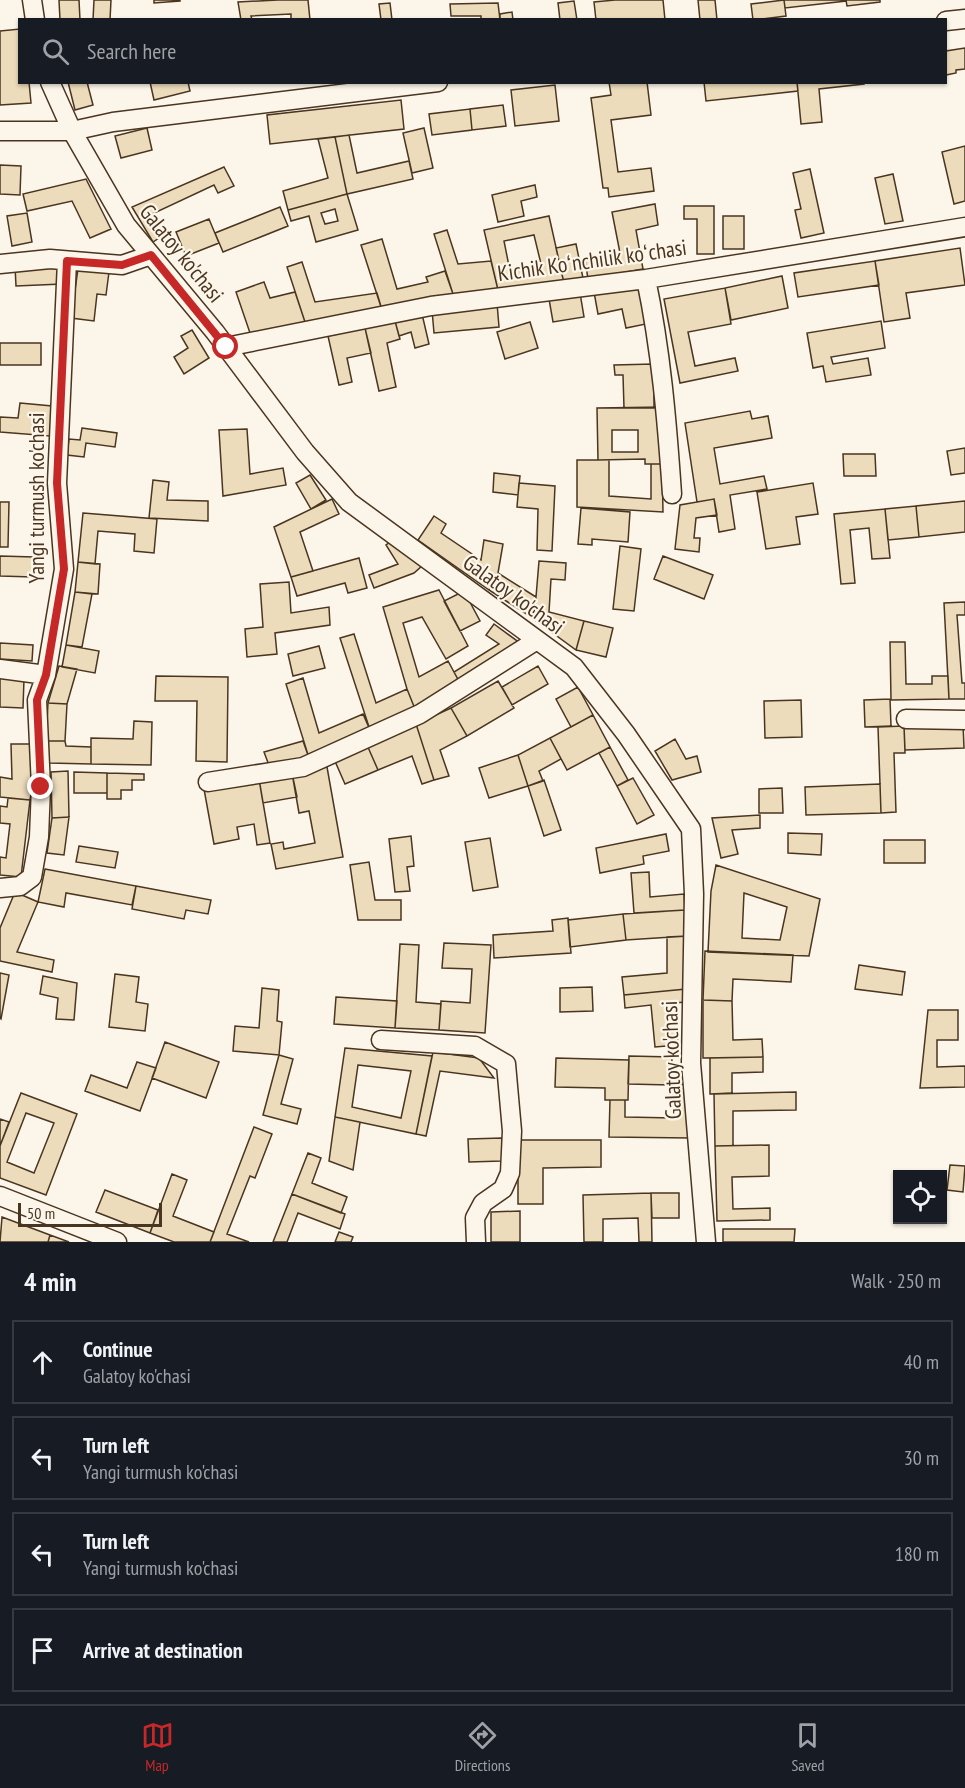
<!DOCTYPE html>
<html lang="en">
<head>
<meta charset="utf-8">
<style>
  :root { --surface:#171b24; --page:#20242c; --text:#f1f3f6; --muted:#9ea1a6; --line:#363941; --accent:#c62828 }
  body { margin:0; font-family:"PT Sans Narrow",sans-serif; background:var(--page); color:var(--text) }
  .controls { position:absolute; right:18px; bottom:18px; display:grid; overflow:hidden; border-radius:0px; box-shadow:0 2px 4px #0004 }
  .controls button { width:54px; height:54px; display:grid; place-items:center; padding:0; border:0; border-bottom:2px solid var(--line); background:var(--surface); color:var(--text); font:30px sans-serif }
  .scale { position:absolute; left:18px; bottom:15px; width:144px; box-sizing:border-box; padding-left:6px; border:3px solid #4a3520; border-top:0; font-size:16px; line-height:21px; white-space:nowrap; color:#4a3520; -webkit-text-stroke:4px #fbf6e9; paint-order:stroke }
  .stop { position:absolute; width:18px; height:18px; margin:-14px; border:4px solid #c62828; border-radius:50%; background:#fff }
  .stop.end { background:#c62828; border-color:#fff; box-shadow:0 2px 6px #0008 }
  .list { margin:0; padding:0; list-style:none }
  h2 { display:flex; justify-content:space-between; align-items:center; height:78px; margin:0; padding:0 24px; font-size:26px }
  h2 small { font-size:20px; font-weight:400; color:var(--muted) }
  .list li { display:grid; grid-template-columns:39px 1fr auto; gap:18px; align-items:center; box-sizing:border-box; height:84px; margin:0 12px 12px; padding:0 12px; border:2px solid var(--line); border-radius:0px }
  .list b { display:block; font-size:22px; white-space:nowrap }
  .list p { margin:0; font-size:20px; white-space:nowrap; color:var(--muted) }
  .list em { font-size:20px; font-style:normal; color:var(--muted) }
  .icon { flex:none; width:33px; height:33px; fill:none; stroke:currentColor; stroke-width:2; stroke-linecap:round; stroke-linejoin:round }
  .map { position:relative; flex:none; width:965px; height:1242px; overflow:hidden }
  .search { position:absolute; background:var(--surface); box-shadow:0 2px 4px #0004; left:18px; right:18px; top:18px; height:66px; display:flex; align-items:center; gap:15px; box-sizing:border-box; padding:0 21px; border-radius:0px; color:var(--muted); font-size:22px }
  .sheet { height:462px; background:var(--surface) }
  nav { display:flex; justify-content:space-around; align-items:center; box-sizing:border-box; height:84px; border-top:2px solid var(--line); background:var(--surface); font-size:16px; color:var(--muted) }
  nav a { display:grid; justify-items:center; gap:3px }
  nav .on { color:var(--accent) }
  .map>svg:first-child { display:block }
  .building { fill:#ecdcbc; stroke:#4a3520; stroke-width:1.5; fill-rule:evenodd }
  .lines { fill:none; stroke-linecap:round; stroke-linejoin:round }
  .street-casing { stroke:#4a3520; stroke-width:21 }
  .street { stroke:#fbf6e9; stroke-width:18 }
  .route { stroke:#c62828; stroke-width:8 }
  .labels { text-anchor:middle; stroke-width:4.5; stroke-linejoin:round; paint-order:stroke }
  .street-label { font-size:22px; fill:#4a3520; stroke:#fbf6e9 }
</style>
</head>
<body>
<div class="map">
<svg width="965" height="1242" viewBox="0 0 965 1242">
  <rect width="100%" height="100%" fill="#fbf6e9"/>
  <path class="building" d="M59,0H79L80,20H60Z
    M94,0H111L110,20H93Z
    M154,0H180V1L154,3Z
    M278,0H308L310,20H291V14L251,16L252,20H241L238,2Z
    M615,0H663L665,20H596L594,2Z
    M698,0H715L717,20H700Z
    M784,0H846V1L785,8Z
    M784,0L786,16L753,20L751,4Z
    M846,0H880V2L847,6Z
    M574,1L577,20H560L558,3Z
    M390,3L392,20H381L379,4Z
    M498,3L500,20H481V16H451L450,4Z
    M512,12L513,20H500V14Z
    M20,29V82H29L31,103L0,105V31Z
    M965,48V69L956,70V73L946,75V51Z
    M68,82H87L93,105L75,110Z
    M150,82H188L190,91L154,100Z
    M609,82H647L651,115L611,120L618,172L651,168L654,191L609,197L608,188H603L591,98L611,95Z
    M704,82H797L798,91L706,101Z
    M797,82H864V84L819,89L822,122L801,124Z
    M555,85L559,121L515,126L511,90Z
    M401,100L404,129L270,144L267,115Z
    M503,105L506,126L472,130L470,109Z
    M470,109L472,130L432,135L429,114Z
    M147,128L152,150L121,158L115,136Z
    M424,128L433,168L412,173L403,133Z
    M349,135L357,173L409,161L413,179L347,194L335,137Z
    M335,137L347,194L288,210L283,191L328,178L318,139Z
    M965,146V201L954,204L942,152Z
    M0,165L21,166L20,195L0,194Z
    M224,167L234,186L218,193L214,185L152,214L165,234L153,242L132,207Z
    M810,169L824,233L801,238L795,210L801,209L793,173Z
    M893,174L903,221L885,224L875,178Z
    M86,179L111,229L90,238L72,201L27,211L23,194Z
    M535,185L537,197L521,201L524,216L498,222L492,195Z
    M347,194L358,230L316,242L309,216L291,221L288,210ZM335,209L338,221L325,224L321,213Z
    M655,204L658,225L636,230L643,269L588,279L585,259L620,253L612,212Z
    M684,206H714V254H697V219H684Z
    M280,207L288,226L223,252L215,233Z
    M27,213L32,242L12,246L7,216Z
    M549,216L564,283L498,290L484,230ZM534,235L541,264L510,271L504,241Z
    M723,216H744V249H723Z
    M209,219L219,243L186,256L176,232Z
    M447,230L458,264L491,261L498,290L453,294L434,234Z
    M382,239L397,289L428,282L426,277L445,271L453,294L382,310L361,245Z
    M576,244L583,278L564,283L556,248Z
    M960,248L965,285L906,293L910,318L884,322L875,261Z
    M875,261L879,285L798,297L794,273Z
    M302,262L315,302L377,293L382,310L305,322L287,267Z
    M61,264L62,284L16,286L15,266Z
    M78,269L109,272L106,295L97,294L94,321L71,318Z
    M782,276L788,308L731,320L725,288Z
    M264,282L270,298L295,292L305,322L250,333L236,292Z
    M638,284L646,324L626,328L622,309L598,314L594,292Z
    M725,288L731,324L688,332L695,366L735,358L738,371L680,383L664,299Z
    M580,293L584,317L553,322L549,299Z
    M497,303L499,327L434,333L432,310Z
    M422,314L429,344L415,348L411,332L399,336L395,321Z
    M395,321L400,339L387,343L396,387L379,391L365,328Z
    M881,321L885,348L831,357L833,364L868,358L871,375L826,382L823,366L813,368L807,333Z
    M530,322L538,348L505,359L497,332Z
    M365,328L371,353L347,358L352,382L339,385L328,336Z
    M192,330L209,358L184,374L174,357L188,348L181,336Z
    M0,343H41V365H0Z
    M654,364V408H624L623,375H615L614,365Z
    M20,403L52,406L50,436L0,432V417L18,418Z
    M664,407V464H645V459L598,460L597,408ZM612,430H638V452H612Z
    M750,411L752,419L768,416L772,438L714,448L720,484L764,476L767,489L730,495L735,529L719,532L714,499L697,502L685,423Z
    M82,428L117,433L115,447L86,443L84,457L67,455L69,439L80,440Z
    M247,429L250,474L283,468L286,485L223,496L219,430Z
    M965,448V473L951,475L947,451Z
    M843,454H875L876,476H844Z
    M577,460H609V496L651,499V464H662L663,512L577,507Z
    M494,473L520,476L518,495L493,492Z
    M310,475L326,500L311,509L296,483Z
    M153,480L169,482L167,500L208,501V521L149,518Z
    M519,483L555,486L552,551L537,550L538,509L517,507Z
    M813,483L818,514L796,517L800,544L766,549L757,492Z
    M332,499L339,514L300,532L313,571L291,577L274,527Z
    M714,499L717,515L696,518L694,538H700L699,552L675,549L680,505Z
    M965,501V532L919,537L916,506Z
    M0,502H9L8,547H0Z
    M916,506L919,537L888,540L885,509Z
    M581,508L630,512L628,542L592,539V545L578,544Z
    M885,509L890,558L872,559L869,528L850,530L855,583L841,584L834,514Z
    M83,513L157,519L154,553L134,551L135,534L98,531L95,564L78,562Z
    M434,516L446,524L441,533L481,560L484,540L503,544L498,573L489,590L418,540Z
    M393,540L423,565L414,573L374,588L369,575L398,564L386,545Z
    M620,546L641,549L634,611L613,609Z
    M0,556L34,557L33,577L0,576Z
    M663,556L713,575L704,599L654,579Z
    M359,558L367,588L348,593L345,583L297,596L291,577Z
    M539,561L566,563L565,580L551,579L549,612L584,621L576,650L531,617L535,609Z
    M78,562L100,564L98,594L75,592Z
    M498,573L536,597L535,609L531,617L489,590Z
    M289,582L291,613L329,607L330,625L275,633L277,654L247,657L245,629L263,627L260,584Z
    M439,590L468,646L446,659L422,617L403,623L419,677L448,661L461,685L415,709L407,689L383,607Z
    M464,591L480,621L460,631L444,601Z
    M75,592L92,594L82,647L66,645Z
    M965,602V615H957L962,683H965V699H949L944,603Z
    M584,621L613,628L606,657L576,650Z
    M494,624L524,646L461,685L454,672L499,644L486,635Z
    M354,634L376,703L407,689L415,709L370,730L340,638Z
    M890,642H905L906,684H932V676H948L949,699L891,700Z
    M0,643L33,645L32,661L0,659Z
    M66,645L99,651L95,673L62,667Z
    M319,646L325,668L293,676L288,654Z
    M59,666L77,669L67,704L48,703Z
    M538,666L548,684L512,705L502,687Z
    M156,676L228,677L227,762L196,761L197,701H155Z
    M0,678L24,679L23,708L0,707Z
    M303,678L319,733L363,714L370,730L309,758L286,684Z
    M498,681L514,708L467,736L451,708Z
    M578,687L593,715L571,727L556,699Z
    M890,699L891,726L865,727L864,700Z
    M801,700L802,737L765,738L764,701Z
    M48,703L67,704L65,741H46Z
    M451,708L467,736L440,750L449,776L434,780L416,724Z
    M593,715L610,747L567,770L550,738Z
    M134,721L152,722L151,765L91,764V738L133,739Z
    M416,724L434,780L422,784L412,756L378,770L367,745Z
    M963,724L964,748L905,750L904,726Z
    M904,726L905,753H894L896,812L881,813L878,727Z
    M550,738L561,759L539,771L543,781L528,786L518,755Z
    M675,739L686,759L697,756L701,772L672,780L655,751Z
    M46,741H65L66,746L91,747V764L49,763Z
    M303,741L309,758L270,768L264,752Z
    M11,744H30L33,781L30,800L0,797V777L12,779Z
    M367,745L378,770L345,784L334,759Z
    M610,747L628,780L617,786L599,753Z
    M518,755L528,786L489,798L479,768Z
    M327,767L343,857L276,869L271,844L283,842L284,849L315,843L309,811L299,813L292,773Z
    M68,771L69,817L52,818L51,772Z
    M74,772L107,773V793H74Z
    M107,773L144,774V780H132V790H121V799H107Z
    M292,773L297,797L263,803L259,779Z
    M633,778L654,815L637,824L617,786Z
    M259,779L270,843L257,845L254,824L237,827L239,839L214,844L204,789Z
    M544,780L561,830L544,836L528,786Z
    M880,784L881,813L806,815L805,787Z
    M782,788L783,813H759V789Z
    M8,798L30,800L21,877L0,875V857L6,858L10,824L0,823V806L7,807Z
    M760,815V828L732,830L738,854L721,858L712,818Z
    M69,817L64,855L47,853L52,818Z
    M788,833L822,834L821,855L788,853Z
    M666,834L669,851L643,856L644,864L600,873L596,848Z
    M411,836L414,866L407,867L410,891L395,892L389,839Z
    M490,838L498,887L473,891L465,842Z
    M884,840H925V863H884Z
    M79,846L118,852L115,868L76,862Z
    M369,862L375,900H401V920H358L350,865Z
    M716,865L820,899L809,956L708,952L711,891ZM744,893L787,907L780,940L742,938Z
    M45,869L136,886L132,905L66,893L64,907L38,902Z
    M649,872L650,897L684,894L685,910L634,913L631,873Z
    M136,886L211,900L208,914L186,910L184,919L132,909Z
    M15,892L38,902L17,952L54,960L52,972L0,961V928Z
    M685,910L687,936L626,940L623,914Z
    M623,914L626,940L570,947L568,920Z
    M568,918L571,953L494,958L493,935L553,931L552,920Z
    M687,936L686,989L624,995L622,977L667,973V937Z
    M444,943L491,945L485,1033L439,1030L441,1001L470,1003L472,969L442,968Z
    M400,944L419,945L416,1002L441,1004L439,1030L395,1028Z
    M705,951L793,955L791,982L733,979L732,1001L703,1000Z
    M859,965L905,972L902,995L855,989Z
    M0,973L9,975L1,1019L0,1018Z
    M115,974L139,977L136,1002L148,1004L145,1031L109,1027Z
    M43,976L77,983L74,1020L56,1019L58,998L40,994Z
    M592,987L593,1011L560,1012V988Z
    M262,988L279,990L277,1021L282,1022L279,1055L233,1051L235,1026L259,1028Z
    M686,989V1002L674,1003L678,1045L655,1047L651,1005L625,1008L624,995Z
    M336,997L397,1001L395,1028L334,1024Z
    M703,1000L732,1001L733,1040L762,1039L763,1057L703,1058Z
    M928,1010H958V1040H937V1067L965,1066V1087L920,1088Z
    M165,1042L219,1062L206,1098L152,1078Z
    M345,1048L432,1056L416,1134L335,1117ZM358,1065L411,1071L401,1118L352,1107Z
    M433,1052L479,1058L494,1078L440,1071L426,1136L416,1134Z
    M279,1055L293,1059L281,1104L301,1109L297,1124L263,1115Z
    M629,1056L672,1057L671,1085L628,1084Z
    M763,1057V1072L732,1073V1093L710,1094V1058Z
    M556,1058L629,1060L628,1100H605V1088L555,1087Z
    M137,1062L156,1068L140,1111L85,1091L91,1075L127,1088Z
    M684,1084L691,1138L609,1137L610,1100H625V1117L675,1118L671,1085Z
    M796,1092V1110L733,1111V1146H715L714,1094Z
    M21,1093L77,1114L46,1195L0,1178V1146ZM26,1113L54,1123L34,1173L7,1162Z
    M335,1117L360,1122L353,1170L329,1161Z
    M0,1119L9,1122L0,1146Z
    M254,1127L272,1134L255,1178L250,1176L227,1234L249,1242H210Z
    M502,1138V1161L469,1162L468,1139Z
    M518,1140H601V1167L543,1168V1204H518Z
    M769,1145V1176L732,1177L733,1209L770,1208V1220L717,1221L715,1146Z
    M308,1153L321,1158L312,1183L347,1197L341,1213L292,1194Z
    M950,1165L965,1166L963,1192L947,1190Z
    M172,1174L187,1180L173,1216L214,1232L210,1242H174L150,1233Z
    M105,1190L158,1210L150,1233L96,1212Z
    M651,1193L652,1242H639L638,1218L603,1219V1242H584L583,1195Z
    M651,1193H679V1218H652Z
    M292,1194L345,1214L340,1229L298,1213L287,1242H273Z
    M520,1211V1242H491V1212Z
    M2,1217L50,1235L48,1242H0Z
    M723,1229H795L794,1242H723Z
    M339,1232L353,1237L351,1242H335Z
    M50,1235L69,1242H48Z"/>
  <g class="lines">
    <g class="street-casing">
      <path id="street" d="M32,0L35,20
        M946,21L965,19
        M50,82L72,131L126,225L215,332L305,452L349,502L574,667L626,734L691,829L694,894L691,1063L706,1242
        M0,131H72L113,122L438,82
        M0,264L50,259L122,265L151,255
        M646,279C661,350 667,421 672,494
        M226,347L431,306L646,279L965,227
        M0,669L46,675
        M906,719L965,720
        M208,782L303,767L420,714L537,640
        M0,888L20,886L32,877L39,837L41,787L37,700L46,675L64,569L57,483L67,261
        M381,1040L475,1046L506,1064L512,1131L510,1173L503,1189L483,1203L475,1218L476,1242
        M0,1196L117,1242"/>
    </g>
    <use href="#street" class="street"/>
  </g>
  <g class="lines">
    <path class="route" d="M41,787L37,700L46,675L64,569L57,483L67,261L122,265L151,255L226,347"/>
  </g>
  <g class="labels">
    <g class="street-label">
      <text transform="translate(182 253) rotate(51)" y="8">Galatoy ko'chasi</text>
      <text transform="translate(592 260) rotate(-8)" y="8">Kichik Koʻnchilik koʻchasi</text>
      <text transform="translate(36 498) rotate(-90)" y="8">Yangi turmush ko'chasi</text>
      <text transform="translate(514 594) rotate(36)" y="8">Galatoy ko'chasi</text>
      <text transform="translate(671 1060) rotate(-92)" y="8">Galatoy ko'chasi</text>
    </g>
  </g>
</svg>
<div class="controls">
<button><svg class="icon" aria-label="locate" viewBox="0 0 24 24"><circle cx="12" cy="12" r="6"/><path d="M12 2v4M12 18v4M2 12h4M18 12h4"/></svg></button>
</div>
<div class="scale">50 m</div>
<div class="stop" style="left:226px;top:347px"></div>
<div class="stop end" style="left:41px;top:787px"></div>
<div class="search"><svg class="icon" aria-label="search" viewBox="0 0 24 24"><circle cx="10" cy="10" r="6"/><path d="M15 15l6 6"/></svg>Search here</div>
</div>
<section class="sheet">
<h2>4 min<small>Walk · 250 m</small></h2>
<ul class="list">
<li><svg class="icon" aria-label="ahead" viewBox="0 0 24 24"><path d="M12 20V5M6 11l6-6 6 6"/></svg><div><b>Continue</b><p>Galatoy ko'chasi</p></div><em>40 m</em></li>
<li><svg class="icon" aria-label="left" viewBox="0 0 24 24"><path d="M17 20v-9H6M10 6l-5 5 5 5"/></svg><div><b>Turn left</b><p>Yangi turmush ko'chasi</p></div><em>30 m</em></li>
<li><svg class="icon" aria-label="left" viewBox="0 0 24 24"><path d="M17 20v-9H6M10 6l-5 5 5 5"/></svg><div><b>Turn left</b><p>Yangi turmush ko'chasi</p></div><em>180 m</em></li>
<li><svg class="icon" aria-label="arrive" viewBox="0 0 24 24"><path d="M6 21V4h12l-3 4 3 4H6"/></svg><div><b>Arrive at destination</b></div></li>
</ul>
</section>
<nav>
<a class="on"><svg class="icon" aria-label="map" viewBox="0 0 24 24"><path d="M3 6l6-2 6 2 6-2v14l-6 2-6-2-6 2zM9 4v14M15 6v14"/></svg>Map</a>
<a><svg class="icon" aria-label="directions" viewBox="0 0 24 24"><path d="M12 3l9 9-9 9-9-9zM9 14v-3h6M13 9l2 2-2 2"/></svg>Directions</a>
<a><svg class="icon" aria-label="saved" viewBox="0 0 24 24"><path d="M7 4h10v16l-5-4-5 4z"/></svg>Saved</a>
</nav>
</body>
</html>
